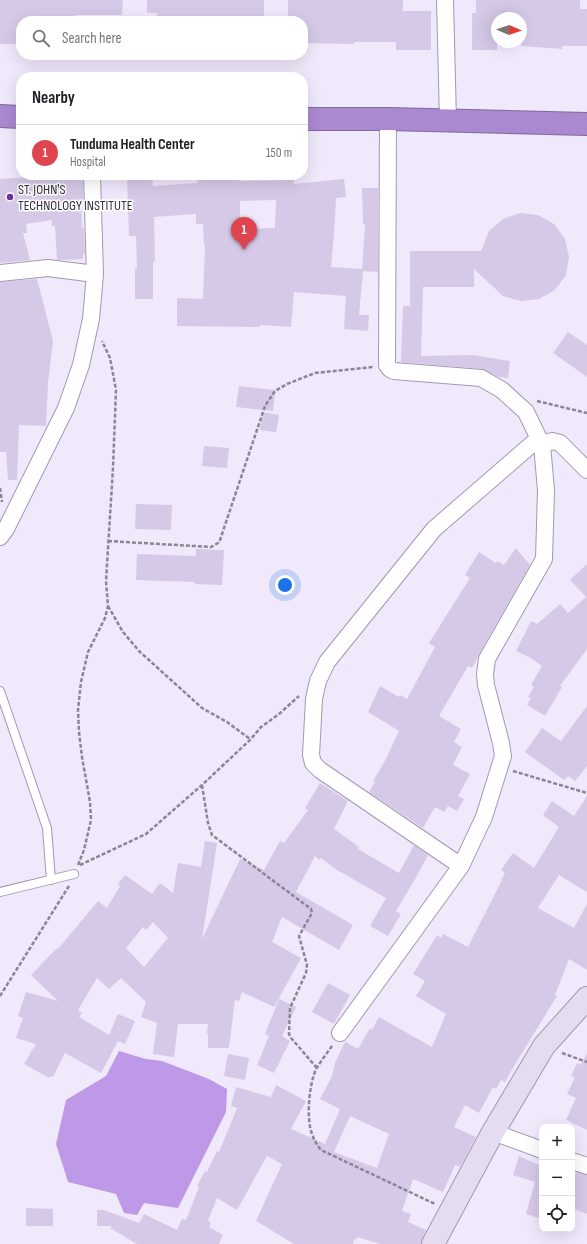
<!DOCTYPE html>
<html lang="en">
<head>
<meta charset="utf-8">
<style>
  :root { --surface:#fff; --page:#f6f6f6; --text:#202124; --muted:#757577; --line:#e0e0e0; --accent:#0b8043 }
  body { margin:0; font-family:"Sofia Sans Condensed",sans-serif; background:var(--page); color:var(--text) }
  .controls { position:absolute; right:12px; bottom:12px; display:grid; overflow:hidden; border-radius:8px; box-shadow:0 4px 16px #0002 }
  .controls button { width:36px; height:36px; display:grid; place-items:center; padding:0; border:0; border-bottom:1px solid var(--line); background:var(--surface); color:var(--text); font:20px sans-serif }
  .compass { position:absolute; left:491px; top:12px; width:36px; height:36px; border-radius:50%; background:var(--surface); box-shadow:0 4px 16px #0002; rotate:92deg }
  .you { position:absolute; left:285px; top:585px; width:14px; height:14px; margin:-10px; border:3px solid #fff; border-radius:50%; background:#1a73e8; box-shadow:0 0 0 6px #1a73e833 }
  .badge { display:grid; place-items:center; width:26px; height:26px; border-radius:50%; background:var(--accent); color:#fff; font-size:13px; font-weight:700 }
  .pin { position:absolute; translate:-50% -33px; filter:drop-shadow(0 1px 2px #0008) }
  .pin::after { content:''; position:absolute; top:21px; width:14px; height:12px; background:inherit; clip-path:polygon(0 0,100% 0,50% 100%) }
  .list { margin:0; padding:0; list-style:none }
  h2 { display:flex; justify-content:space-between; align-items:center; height:52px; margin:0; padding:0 16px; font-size:17px }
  h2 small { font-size:13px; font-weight:400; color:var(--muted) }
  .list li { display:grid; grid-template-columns:26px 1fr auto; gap:12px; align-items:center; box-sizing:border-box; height:56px; padding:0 16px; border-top:1px solid var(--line) }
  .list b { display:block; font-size:15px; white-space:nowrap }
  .list p { margin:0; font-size:13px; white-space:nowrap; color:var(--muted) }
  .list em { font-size:13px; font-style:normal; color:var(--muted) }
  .icon { flex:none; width:22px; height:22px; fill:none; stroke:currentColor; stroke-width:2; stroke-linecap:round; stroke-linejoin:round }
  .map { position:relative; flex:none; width:587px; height:1244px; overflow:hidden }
  .search { position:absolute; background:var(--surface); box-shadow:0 4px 16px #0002; left:16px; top:16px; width:292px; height:44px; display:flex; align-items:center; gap:10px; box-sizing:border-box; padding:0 14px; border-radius:16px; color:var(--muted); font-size:15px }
  .panel { position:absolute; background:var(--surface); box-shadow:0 4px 16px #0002; left:16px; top:72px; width:292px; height:108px; border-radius:16px }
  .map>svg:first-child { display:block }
  .forest { fill:#bd99e7 }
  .building { fill:#d6c9e7; fill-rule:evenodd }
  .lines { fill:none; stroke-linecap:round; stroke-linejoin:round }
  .lane-casing { stroke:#a497b4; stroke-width:10 }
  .street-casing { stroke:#a497b4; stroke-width:18 }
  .secondary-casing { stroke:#a497b4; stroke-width:24 }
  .highway-casing { stroke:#80699c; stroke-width:24 }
  .path { stroke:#8c8595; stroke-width:2.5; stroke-dasharray:4 2; stroke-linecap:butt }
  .lane { stroke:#fff; stroke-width:8 }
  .street { stroke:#fff; stroke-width:16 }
  .secondary { stroke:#e6dcf1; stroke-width:22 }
  .highway { stroke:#aa89d1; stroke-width:22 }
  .poi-dot { fill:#6e2fa4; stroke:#fff; stroke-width:1.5 }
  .labels { text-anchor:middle; stroke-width:3; stroke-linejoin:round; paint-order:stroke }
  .poi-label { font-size:14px; fill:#332e3a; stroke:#fff; text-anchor:start }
</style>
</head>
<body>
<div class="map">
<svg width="587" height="1244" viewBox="0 0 587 1244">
  <rect width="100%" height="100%" fill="#f0e8fb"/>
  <path class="forest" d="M119,1051L146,1059L162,1061L209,1079L227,1089L226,1112L178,1208L144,1203L137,1215L124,1213L116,1194L68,1182L56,1144L66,1100L106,1076Z"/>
  <path class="building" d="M0,0H123L122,15H75V19H68V21H21V44H0Z
    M147,0H264V21H157V13H147Z
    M288,0H403V11H431V50H396V42H354V44L303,43V21H288Z
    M476,0H580V9H587V46H562V49L521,46V18H497V50H472V13H476Z
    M30,175H83V202H81L82,228H84L85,254H83V259L57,260L55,226H52V220L26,224L27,233H23L30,260L0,263V179L30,177Z
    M152,176L153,186L197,183V178H239V181L294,180V184L344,179L346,197L336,198L334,234L331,267L362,269L365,224H363L362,188H378V272L363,271L359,315H369L368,331L344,329L346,296L294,292L291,327L260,325V327L177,326V298L203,299L205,245H204L203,224H196V214L154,217L155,262H153V299H135V269H137L136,236H129L127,177ZM276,200L275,228L240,229V201Z
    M520,213L538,215L554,224L565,239L569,257L566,275L555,290L539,299L521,301L503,296L474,269V287H423L421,356L472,355L510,361L508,378L498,377L482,369L401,362L403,306H410V251H481L489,231L503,219Z
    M37,279L53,341L48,383L46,426L19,425L17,480H8L6,452H0V282Z
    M568,332L587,345V377L553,353Z
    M239,386L275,390L273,411L236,407Z
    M262,412L279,415L276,432L260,430Z
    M204,446L229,448L227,468L202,466Z
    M136,504L172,505L171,530L135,529Z
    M516,548L530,565L479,654L477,659L472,668L468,666L439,716L461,729L454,742L462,747L453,765L470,774L458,796L464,799L457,811L448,806L444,812L435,807L423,828L369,792L375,782L373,781L386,759L399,731L368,712L380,686L399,697L400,695L407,699L435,647L429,643L470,578L465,575L479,552L496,563L498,561L504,565Z
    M196,549L224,550L222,585L195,584V582L136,580L137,554L196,556Z
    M587,564V649L560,686L562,687L545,716L527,705L531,698L528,697L534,687L531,685L542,666L529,657L516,651L531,621L537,624L560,604L568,613L586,597L570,580Z
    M587,706V766L575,781L568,776L564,780L525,752L542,728L561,741Z
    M320,783L348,801L334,829L359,847L358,849L399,873L414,845L428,855L414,881L396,911L401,914L388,936L370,926L386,898L337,870L321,858L319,860L315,856L296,892L353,925L339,950L282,917L272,942L301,958L274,1007L242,992L239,1001L235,1000L229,1048H208V1034L207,1033L208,1024H178L174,1057L153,1054L157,1023L141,1017L146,1002L121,978L109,989L97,978L78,1010L82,1013L79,1017L109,1035L118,1014L135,1021L125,1044L118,1041L101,1073L65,1053L53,1077L50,1076L49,1078L24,1064L36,1044L16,1038L23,1018L18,1016L26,992L58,1001L31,975L57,948L58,949L98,901L107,908L120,886L118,884L125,875L152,894L160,883L173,893L178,863L201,867L205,841L217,843L202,939L240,859L264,870L280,841L284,843L308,810L305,808ZM153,922L168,938L144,967L126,948L143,927L146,930Z
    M587,796V892L559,875L538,908L574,928L587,904V970L569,959L555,995L557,996L517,1061L505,1082L501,1080L496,1089L493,1087L479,1113L465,1105L454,1127L476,1137L460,1167L455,1165L443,1192L413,1179L402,1211L411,1214L408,1222L426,1230L421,1244H380L357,1237V1239H354L353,1244H294L256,1221L282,1164L267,1156L237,1210L217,1198L208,1221L211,1223L209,1227L223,1235L219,1244H137L110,1228L112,1226H97V1210H104L139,1223L144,1214L177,1230L182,1219L186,1220L199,1187L197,1186L205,1171L207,1172L217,1151L219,1152L237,1108L231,1106L236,1087L271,1097L276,1085L306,1101L291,1129L325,1144L340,1109L320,1099L331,1078L335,1065H334L345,1042L358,1049L370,1028L372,1030L379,1017L432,1047L446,1014L416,996L425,981L413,974L437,935L441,938L443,934L468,947L502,880H501L505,873L501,870L513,853L534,868L559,827L543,815L552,801L574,816ZM350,1116L389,1134L377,1168L334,1152Z
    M328,983L350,995L334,1024L312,1012Z
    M279,999L296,1007L282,1036L290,1041L274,1073L257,1065L269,1036L265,1034Z
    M587,1053V1130L566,1120L576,1098L567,1094L575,1077L571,1076L577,1063L581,1065Z
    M228,1054L249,1058L245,1080L224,1076Z
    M519,1156L541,1166L540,1169L542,1170V1219L526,1214L535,1182L513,1175Z
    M576,1172L587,1175V1214L572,1208V1184Z
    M26,1208L53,1209V1226H26Z"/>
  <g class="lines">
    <g class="lane-casing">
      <path id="lane" d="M0,691L47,828L51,880
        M0,892L74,874"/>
    </g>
    <g class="street-casing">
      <path id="street" d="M445,0L448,121
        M0,273L48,268L95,274
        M542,445L552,441L560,443L587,470
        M0,537L6,529L66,408L81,365L91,319L95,274L92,175
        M461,866L320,770L313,763L311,755L314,699L318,681L327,662L434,529L539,438
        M340,1033L461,866L484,817L503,756L501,743L486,685L485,674L487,659L544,559L546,490L542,445L526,412L502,390L481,378L394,371L390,369L387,365L388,119
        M493,1132L542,1150
        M572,1161L587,1166"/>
    </g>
    <g class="secondary-casing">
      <path id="secondary" d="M433,1244L493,1132L544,1046L587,998"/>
    </g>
    <g class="highway-casing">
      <path id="highway" d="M0,116L21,117
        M303,119H388L587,124"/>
    </g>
    <path class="path" d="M537,401L587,413
      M0,488L2,502
      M108,541L211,547L218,543L220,540L265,406L275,391L287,384L315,373L373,367
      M108,606L123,632L139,651L202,708L227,722L250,739
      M513,771L587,793
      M202,785L208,823L212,835L311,909L312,913L299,936L307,965L306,973L290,1008L289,1034L291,1038L317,1068
      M78,865L84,850L91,820L90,802L82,757L79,732L78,710L81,682L88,652L105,618L108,606L106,581L113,468L116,390L110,358L102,341
      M80,865L146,834L202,785L251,739L261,727L279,714L299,696
      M0,996L69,886
      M332,1046C327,1053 321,1061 316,1069C309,1085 306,1118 312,1134C314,1140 317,1145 321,1150L435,1204
      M562,1053L587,1062"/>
    <use href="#lane" class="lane"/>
    <use href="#street" class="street"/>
    <use href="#secondary" class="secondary"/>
    <use href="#highway" class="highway"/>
  </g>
  <circle class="poi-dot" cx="10" cy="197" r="4"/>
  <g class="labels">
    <g class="poi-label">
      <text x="18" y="194">ST. JOHN'S<tspan x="18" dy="16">TECHNOLOGY INSTITUTE</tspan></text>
    </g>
  </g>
</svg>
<div class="controls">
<button>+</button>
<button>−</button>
<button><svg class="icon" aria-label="locate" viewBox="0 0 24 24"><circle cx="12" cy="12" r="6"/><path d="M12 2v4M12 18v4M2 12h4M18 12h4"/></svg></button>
</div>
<svg class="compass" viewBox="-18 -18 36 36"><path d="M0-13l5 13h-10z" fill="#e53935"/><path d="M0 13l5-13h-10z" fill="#757577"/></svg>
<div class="you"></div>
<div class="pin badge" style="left:244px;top:250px;background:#e0444e">1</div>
<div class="search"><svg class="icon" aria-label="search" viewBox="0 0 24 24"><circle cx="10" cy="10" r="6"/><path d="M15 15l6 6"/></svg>Search here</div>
<section class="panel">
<h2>Nearby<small></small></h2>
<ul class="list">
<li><span class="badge" style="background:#e0444e">1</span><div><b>Tunduma Health Center</b><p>Hospital</p></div><em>150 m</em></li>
</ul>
</section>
</div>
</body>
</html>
